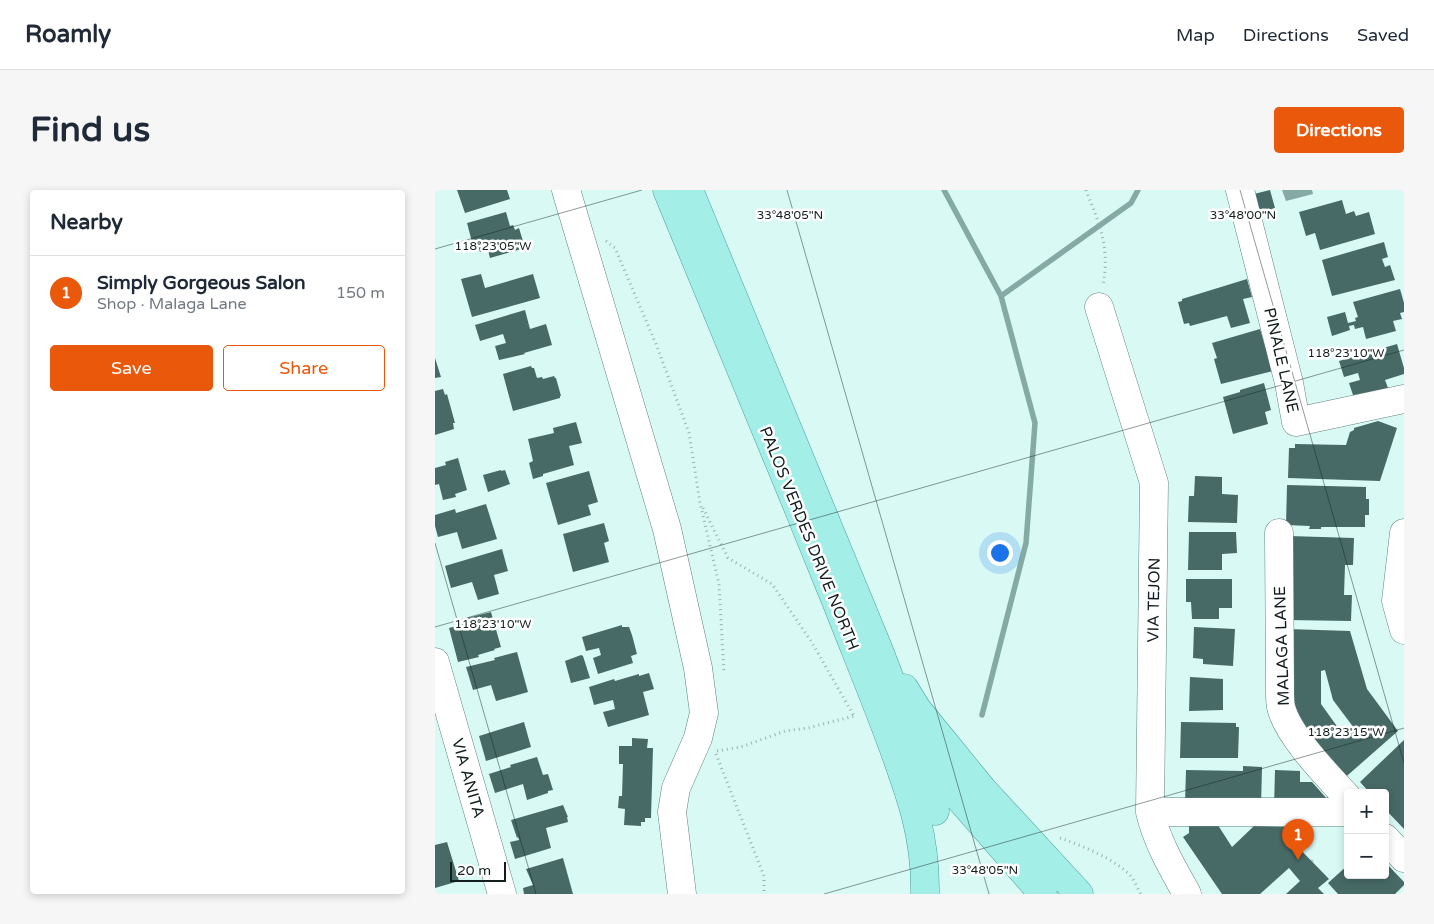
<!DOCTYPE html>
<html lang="en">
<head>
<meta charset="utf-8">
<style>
  :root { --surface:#fff; --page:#f6f6f7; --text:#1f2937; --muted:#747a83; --line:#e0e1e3; --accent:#ea580c }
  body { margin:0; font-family:"Varela Round",sans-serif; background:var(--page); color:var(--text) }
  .controls { position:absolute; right:15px; bottom:15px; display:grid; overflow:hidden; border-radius:5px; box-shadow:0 2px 8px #0003 }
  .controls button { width:45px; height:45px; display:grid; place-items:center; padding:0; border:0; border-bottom:1px solid var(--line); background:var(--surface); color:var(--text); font:25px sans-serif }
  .scale { position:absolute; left:15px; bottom:12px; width:56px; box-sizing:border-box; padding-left:5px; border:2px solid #131f1e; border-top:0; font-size:14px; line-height:18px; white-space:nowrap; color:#131f1e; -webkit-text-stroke:4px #fff; paint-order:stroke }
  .you { position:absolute; left:564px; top:362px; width:18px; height:18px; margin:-12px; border:4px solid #fff; border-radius:50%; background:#1a73e8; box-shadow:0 0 0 8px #1a73e833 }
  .badge { display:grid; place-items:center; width:32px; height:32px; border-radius:50%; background:var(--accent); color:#fff; font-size:16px; font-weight:700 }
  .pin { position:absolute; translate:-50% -41px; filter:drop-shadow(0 1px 2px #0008) }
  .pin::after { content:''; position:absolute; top:26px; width:18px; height:15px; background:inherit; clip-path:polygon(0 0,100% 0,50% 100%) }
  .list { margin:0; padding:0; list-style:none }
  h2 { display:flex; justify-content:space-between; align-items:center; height:65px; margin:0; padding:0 20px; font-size:21px }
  h2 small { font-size:16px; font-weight:400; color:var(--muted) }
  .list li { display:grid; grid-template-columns:32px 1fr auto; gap:15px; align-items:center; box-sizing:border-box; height:75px; padding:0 20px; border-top:1px solid var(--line) }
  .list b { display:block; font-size:19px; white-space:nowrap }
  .list p { margin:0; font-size:16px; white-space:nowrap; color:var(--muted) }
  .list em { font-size:16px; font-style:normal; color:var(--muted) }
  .actions { display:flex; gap:10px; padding:15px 20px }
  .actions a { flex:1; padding:11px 0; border:1px solid var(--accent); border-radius:5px; text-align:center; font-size:18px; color:var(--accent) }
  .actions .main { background:var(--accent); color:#fff }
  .map { position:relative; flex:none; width:969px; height:704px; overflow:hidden; border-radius:5px }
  header { display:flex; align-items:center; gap:30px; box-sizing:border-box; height:70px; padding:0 25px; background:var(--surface); border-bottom:1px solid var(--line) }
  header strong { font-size:24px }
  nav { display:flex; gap:28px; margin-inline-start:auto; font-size:18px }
  .intro { display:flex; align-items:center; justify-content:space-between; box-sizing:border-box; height:120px; padding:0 30px }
  h1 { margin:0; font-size:35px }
  .button { padding:12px 22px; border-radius:5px; background:var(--accent); color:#fff; font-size:18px; font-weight:700 }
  main { display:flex; gap:30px; padding:0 30px }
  aside { flex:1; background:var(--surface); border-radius:5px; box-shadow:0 2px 8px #0003 }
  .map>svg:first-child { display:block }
  .water { fill:#85aaa6 }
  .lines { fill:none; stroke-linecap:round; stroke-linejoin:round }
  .stream { stroke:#85aaa6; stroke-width:5.5 }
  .building { fill:#476a66; fill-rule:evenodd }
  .minor-casing { stroke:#63807c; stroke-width:29 }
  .major-casing { stroke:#4a9e97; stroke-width:29 }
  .path { stroke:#98b2af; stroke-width:3; stroke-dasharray:1 4; stroke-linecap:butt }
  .minor { stroke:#fff; stroke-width:28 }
  .major { stroke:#a4eee8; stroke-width:28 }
  .ticks { fill:none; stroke:#131f1e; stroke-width:1; stroke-opacity:0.45 }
  .labels { text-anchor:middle; stroke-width:5; stroke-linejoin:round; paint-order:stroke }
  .street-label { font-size:16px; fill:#131f1e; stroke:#fff }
  .ticks-label { font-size:12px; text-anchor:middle; fill:#131f1e; stroke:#fff; stroke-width:5; stroke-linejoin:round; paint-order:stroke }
</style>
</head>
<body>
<header>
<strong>Roamly</strong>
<nav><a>Map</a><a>Directions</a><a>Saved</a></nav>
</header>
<div class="intro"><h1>Find us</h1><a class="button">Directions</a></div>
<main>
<aside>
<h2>Nearby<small></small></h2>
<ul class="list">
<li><span class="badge">1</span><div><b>Simply Gorgeous Salon</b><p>Shop · Malaga Lane</p></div><em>150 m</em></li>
</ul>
<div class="actions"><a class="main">Save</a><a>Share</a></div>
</aside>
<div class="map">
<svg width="969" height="704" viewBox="0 0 969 704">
  <rect width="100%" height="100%" fill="#d9f9f5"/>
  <path class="water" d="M847,0H877L878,4L851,11Z"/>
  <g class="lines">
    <path class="stream" d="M509,0L566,106L600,233L591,353L547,525
      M566,106L696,13L703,0"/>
  </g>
  <path class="building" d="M22,0H72L75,9L30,23Z
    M835,0L840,18L821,24L815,5Z
    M907,10L911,24L919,21L921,26L934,22L940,44L885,60L880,43L871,46L864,22Z
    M71,22L75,36L78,35L80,40L84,38L90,58L55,68L53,60L45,62L43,55L38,56L32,33Z
    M949,52L953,67L947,69L950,77L955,75L960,90L897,106L887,70Z
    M46,84L50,98L98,84L105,108L37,127L26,89Z
    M812,89L817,107L808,109L815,133L796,138L792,126L755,136L754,133L749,134L743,112L747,111V109Z
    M965,99L969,113V122L965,123L967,129L958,131L961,141L931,149L928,137L920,139L919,135L914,136L915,140L897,146L892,127L910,122L913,133L921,131L920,128L923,127L918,112Z
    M90,120L95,139L111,134L117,155L89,163L90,164L64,170L60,156L71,153L68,144L45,151L40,135Z
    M825,139L832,162L836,161L842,180L786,194L779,169L782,168L777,153Z
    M962,154L969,178V184L950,190L953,198L919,208L914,193L925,190L923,183L909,187L904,171Z
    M0,168L6,187L0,188Z
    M96,176L97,178H99L102,188L107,187L108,189L119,186L120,188H121L126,206H125V208L78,221L68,184Z
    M829,193L836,220L830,222L833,234L798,244L788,207L805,202V200Z
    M8,199L10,205L12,204L20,233H18L19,239L0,245V201Z
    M943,231L962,238L945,291L853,288L854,258H860V254L911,255L915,242L919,240V238Z
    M141,232L147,253L134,256L139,275L108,284V286L98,289L94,273L98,271L93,249L119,243L118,238Z
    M23,268L32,300L20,304L21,307L8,310L4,294L0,295V278L11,275L10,272Z
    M66,280V281L70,280L75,294L53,302L48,285Z
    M154,281L163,312L153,315L156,325L123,335L111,293Z
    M760,286L787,287V304L803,305L802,333L753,332L754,306H759Z
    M852,295L931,297V309H934V325H930V337H886V339H874L875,336L851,335Z
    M51,314L62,349L27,359L22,342L3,347L0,336V325L20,319L21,323Z
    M169,333L174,351L169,353L174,372L138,382L128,344Z
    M754,342H801L802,363L787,364V380H753Z
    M854,346L919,348L918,375H910L909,405H917L916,431L852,430Z
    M67,359L73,381L59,385L64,404L43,410L37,392L16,398L10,376Z
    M751,389H797V418H784V429H757L756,412H751Z
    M56,422L66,457L59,459L60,460L43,465L44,467L23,472L14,438L33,433L32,428Z
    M187,435V437H194L197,445L202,464L196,466L198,473L163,484L158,468L166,465L164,458L151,461L147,447Z
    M759,437L800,439L798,476L768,474V469L758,468Z
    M852,439L915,441L932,499L963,541L905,592L850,526ZM890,480L898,510L919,538L909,546L886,514V481Z
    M82,462L93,502L61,511L56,495L38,500L31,477L60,470L59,468Z
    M146,465L148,466L155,488L136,493L130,471Z
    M214,483L219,499L208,502L214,525L173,537L168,522L180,519L178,510L159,515L154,497L179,489L180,491L204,484V486Z
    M755,487L788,489V520L754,521Z
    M89,532L96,557L51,571L44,546Z
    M746,532L801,533V537H804L803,568H745Z
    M197,548L213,549L212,558H218L216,628H210V632H206V636L189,635L190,619L183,618L184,606H187L188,574H184V556H197Z
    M969,550V639L950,619V603H935L925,592Z
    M102,567L108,585L113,584L118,600L113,601V603L92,610L88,594L60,603L54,584L76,577L75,575Z
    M808,576L827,577L826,616L750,614L751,580L808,581Z
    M840,580L865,581V592H877L893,610L839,617Z
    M128,615L133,627H132L133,632L111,638L116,658L80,669L75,652L84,650L83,647L82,648L76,630Z
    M779,629L797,657L819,636L852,637L863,649L859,653L894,689L883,698L889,704H851L865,691L854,678L825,704H787L748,647L754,643V635Z
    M12,652L24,691L0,698V655Z
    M128,668L138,704H89L88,698L98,695L91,679Z
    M950,672L969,692V695L960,704H903L893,693L913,675V685H950Z"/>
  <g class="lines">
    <g class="minor-casing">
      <path id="minor" d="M131,0L232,339L263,478L269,523L263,548L241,598L237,622L247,704
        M805,0L854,193L861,232L969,209
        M664,117L719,293L715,622C722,652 737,677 752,704
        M844,343L845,502C845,507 845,512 846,517C853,546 893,586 913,608
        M969,343L961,411L969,440
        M0,472L67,704
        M715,622H913
        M950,648L969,668"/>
    </g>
    <g class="major-casing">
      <path id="major" d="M232,0C289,139 347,277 403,416C421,462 440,508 457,554C476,606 491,647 490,704
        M254,0L443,458L482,560L500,621
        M469,498L482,519L548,600L644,704
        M489,568L608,704"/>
    </g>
    <path class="path" d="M651,0C665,36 675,56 668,96
      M171,51L180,58L221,154L254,243L265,313L284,394L289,483
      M268,318L293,368L337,394L376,451L419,526
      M282,561L306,557L350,541L373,538L419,526
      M281,564L329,686V704
      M625,648C648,656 675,667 694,684C699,689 702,698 706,704
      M877,671L881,668"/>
    <use href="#minor" class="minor"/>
    <use href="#major" class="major"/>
  </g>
  <path class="ticks" d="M352,0L554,704M805,0L969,573M0,59L207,0M0,353L101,704M0,437L969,160M389,704L969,538"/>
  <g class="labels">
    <g class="street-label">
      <text transform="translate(847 170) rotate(77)" y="6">PINALE LANE</text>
      <text transform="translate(375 348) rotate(68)" y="6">PALOS VERDES DRIVE NORTH</text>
      <text transform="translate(718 410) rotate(-89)" y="6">VIA TEJON</text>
      <text transform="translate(846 456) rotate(-92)" y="6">MALAGA LANE</text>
      <text transform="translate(34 588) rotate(74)" y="6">VIA ANITA</text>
    </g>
  </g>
  <g class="ticks-label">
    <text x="355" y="29">33°48'05"N</text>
    <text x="808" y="29">33°48'00"N</text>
    <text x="58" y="60">118°23'05"W</text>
    <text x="911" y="167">118°23'10"W</text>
    <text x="58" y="438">118°23'10"W</text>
    <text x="911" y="546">118°23'15"W</text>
    <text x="550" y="684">33°48'05"N</text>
  </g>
</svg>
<div class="controls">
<button>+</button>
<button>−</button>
</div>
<div class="scale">20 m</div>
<div class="you"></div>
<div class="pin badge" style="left:863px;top:670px">1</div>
</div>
</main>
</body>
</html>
